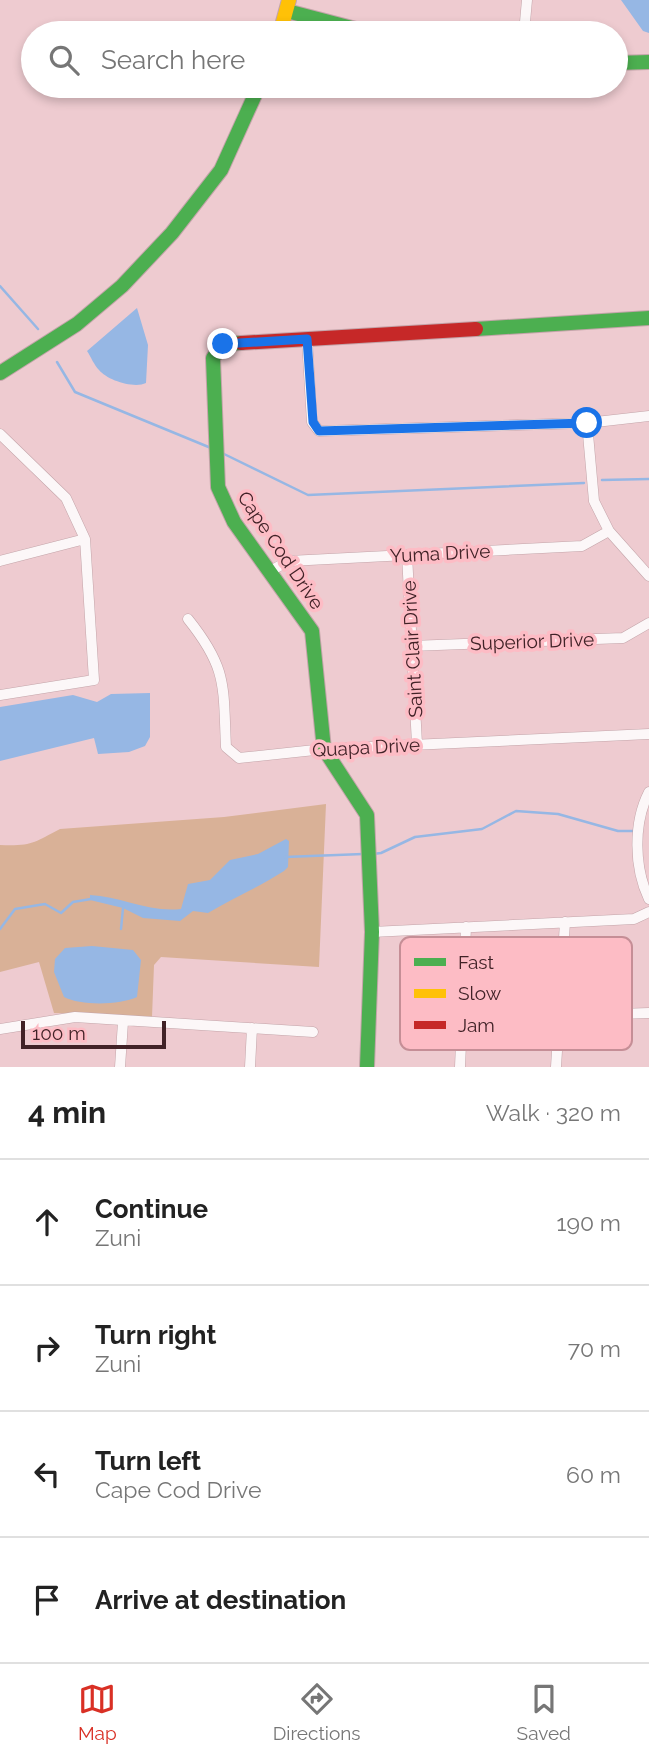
<!DOCTYPE html>
<html lang="en">
<head>
<meta charset="utf-8">
<style>
  :root { --surface:#fff; --page:#f6f6f6; --text:#222; --muted:#767676; --line:#e0e0e0; --accent:#d93025 }
  body { margin:0; font-family:Raleway,sans-serif; background:var(--page); color:var(--text) }
  .scale { position:absolute; left:21px; bottom:18px; width:145px; box-sizing:border-box; padding-left:7px; border:4px solid #412227; border-top:0; font-size:19px; line-height:24px; white-space:nowrap; color:#412227; -webkit-text-stroke:5px #fdbcc5; paint-order:stroke }
  .stop { position:absolute; width:21px; height:21px; margin:-16px; border:5px solid #1a73e8; border-radius:50%; background:#fff }
  .stop.end { background:#1a73e8; border-color:#fff; box-shadow:0 2px 7px #0008 }
  .list { margin:0; padding:0; list-style:none }
  h2 { display:flex; justify-content:space-between; align-items:center; height:91px; margin:0; padding:0 28px; font-size:30px }
  h2 small { font-size:23px; font-weight:400; color:var(--muted) }
  .list li { display:grid; grid-template-columns:46px 1fr auto; gap:21px; align-items:center; box-sizing:border-box; height:126px; padding:0 28px; border-top:2px solid var(--line) }
  .list b { display:block; font-size:26px; white-space:nowrap }
  .list p { margin:0; font-size:23px; white-space:nowrap; color:var(--muted) }
  .list em { font-size:23px; font-style:normal; color:var(--muted) }
  .icon { flex:none; width:38px; height:38px; fill:none; stroke:currentColor; stroke-width:2; stroke-linecap:round; stroke-linejoin:round }
  .map { position:relative; flex:none; width:649px; height:1067px; overflow:hidden }
  .search { position:absolute; background:var(--surface); box-shadow:0 4px 10px #0003; left:21px; right:21px; top:21px; height:77px; display:flex; align-items:center; gap:18px; box-sizing:border-box; padding:0 24px; border-radius:38px; color:var(--muted); font-size:26px }
  .sheet { height:595px; background:var(--surface) }
  nav { display:flex; justify-content:space-around; align-items:center; box-sizing:border-box; height:98px; border-top:2px solid var(--line); background:var(--surface); font-size:19px; color:var(--muted) }
  nav a { display:grid; justify-items:center; gap:4px }
  nav .on { color:var(--accent) }
  .map>svg:first-child { display:block }
  .green { fill:#d9b197 }
  .water { fill:#96b7e4 }
  .lines { fill:none; stroke-linecap:round; stroke-linejoin:round }
  .stream { stroke:#96b7e4; stroke-width:2.5 }
  .street-casing { stroke:#c3a4a9; stroke-width:11 }
  .fast-casing { stroke:#c3a4a9; stroke-width:16 }
  .slow-casing { stroke:#c3a4a9; stroke-width:16 }
  .jam-casing { stroke:#c3a4a9; stroke-width:16 }
  .street { stroke:#fcf7f8; stroke-width:10 }
  .fast { stroke:#4caf50; stroke-width:14 }
  .slow { stroke:#ffc107; stroke-width:14 }
  .jam { stroke:#c62828; stroke-width:14 }
  .route { stroke:#1a73e8; stroke-width:9 }
  .labels { text-anchor:middle; stroke-width:7; stroke-linejoin:round; paint-order:stroke }
  .street-label { font-size:19px; fill:#412227; stroke:#fdbcc5 }
  .key { fill:#fdbcc5; stroke:#c58e96; stroke-width:2 }
  .key-label { font-size:19px; fill:#412227 }
</style>
</head>
<body>
<div class="map">
<svg width="649" height="1067" viewBox="0 0 649 1067">
  <rect width="100%" height="100%" fill="#eecbd0"/>
  <path class="green" d="M326,804L319,967L161,957L154,965L152,1017L54,1013L39,962L0,972V845C33,846 33,843 60,829L224,817Z"/>
  <path class="water" d="M621,0H649V33L643,31Z
    M137,308L148,345L146,383C134,389 107,380 99,370C94,365 91,357 87,351Z
    M150,693V737L145,746L129,752L98,754L94,738L0,761V707L73,695L97,702L111,694Z
    M286,839L289,841L288,867L284,871C259,887 233,898 208,913L193,911L180,921L143,918L123,908L90,900V895C120,896 150,913 181,909L188,884L210,880L230,860L258,854Z
    M92,946L133,950L141,960L137,997C120,1005 81,1006 64,997L54,972L55,959L65,948Z"/>
  <g class="lines">
    <path class="stream" d="M0,286L38,329
      M57,362L75,392L211,448
      M220,452L308,495L584,483
      M602,480L649,479
      M373,854L381,853L415,837L482,829L516,811L558,814L618,831H635
      M285,857L363,854
      M0,929L15,909L45,904L61,913L73,902L91,899
      M121,929L123,908"/>
    <g class="street-casing">
      <path id="street" d="M524,33L527,0
        M307,339L312,422L319,431L587,423L649,416
        M587,423L594,501L609,531L649,576
        M0,434L66,498L85,539L94,680L0,695
        M407,555L417,744
        M0,561L85,539
        M270,571L289,561L582,546L609,531
        M188,619C228,669 223,686 226,747L239,758L324,749L649,734
        M411,646L623,638L649,623
        M649,792C633,823 634,868 649,899
        M372,932L634,919L649,912
        M560,1016L649,1013
        M0,1029L75,1017L313,1032
        M120,1067L123,1022
        M250,1067L252,1028
        M460,1067L466,927
        M556,1067L565,922"/>
    </g>
    <g class="fast-casing">
      <path id="fast" d="M287,11L371,33
        M616,63L649,62
        M476,329L649,318
        M241,343L223,344L213,358L218,487L234,522L312,631L324,749L367,815L372,932L367,1067
        M0,373L77,324L122,286L172,233L221,170L259,86"/>
    </g>
    <g class="slow-casing">
      <path id="slow" d="M280,33L289,0"/>
    </g>
    <g class="jam-casing">
      <path id="jam" d="M241,343L476,329"/>
    </g>
    <use href="#street" class="street"/>
    <use href="#fast" class="fast"/>
    <use href="#slow" class="slow"/>
    <use href="#jam" class="jam"/>
  </g>
  <g class="lines">
    <path class="route" d="M223,344L307,339L313,422L319,431L587,423"/>
  </g>
  <g class="labels">
    <g class="street-label">
      <text transform="translate(281 550) rotate(56)" y="7">Cape Cod Drive</text>
      <text transform="translate(440 553) rotate(-3)" y="7">Yuma Drive</text>
      <text transform="translate(532 641) rotate(-2)" y="7">Superior Drive</text>
      <text transform="translate(412 649) rotate(-93)" y="7">Saint Clair Drive</text>
      <text transform="translate(366 747) rotate(-3)" y="7">Quapa Drive</text>
    </g>
  </g>
  <rect x="400" y="937" width="232" height="113" rx="10" class="key"/>
  <rect x="414" y="958" width="32" height="8" fill="#4caf50"/>
  <rect x="414" y="989" width="32" height="9" fill="#ffc107"/>
  <rect x="414" y="1021" width="32" height="8" fill="#c62828"/>
  <g class="key-label">
    <text x="458" y="969">Fast</text>
    <text x="458" y="1000">Slow</text>
    <text x="458" y="1032">Jam</text>
  </g>
</svg>
<div class="scale">100 m</div>
<div class="stop" style="left:587px;top:423px"></div>
<div class="stop end" style="left:223px;top:344px"></div>
<div class="search"><svg class="icon" aria-label="search" viewBox="0 0 24 24"><circle cx="10" cy="10" r="6"/><path d="M15 15l6 6"/></svg>Search here</div>
</div>
<section class="sheet">
<h2>4 min<small>Walk · 320 m</small></h2>
<ul class="list">
<li><svg class="icon" aria-label="ahead" viewBox="0 0 24 24"><path d="M12 20V5M6 11l6-6 6 6"/></svg><div><b>Continue</b><p>Zuni</p></div><em>190 m</em></li>
<li><svg class="icon" aria-label="right" viewBox="0 0 24 24"><path d="M7 20v-9h11M14 6l5 5-5 5"/></svg><div><b>Turn right</b><p>Zuni</p></div><em>70 m</em></li>
<li><svg class="icon" aria-label="left" viewBox="0 0 24 24"><path d="M17 20v-9H6M10 6l-5 5 5 5"/></svg><div><b>Turn left</b><p>Cape Cod Drive</p></div><em>60 m</em></li>
<li><svg class="icon" aria-label="arrive" viewBox="0 0 24 24"><path d="M6 21V4h12l-3 4 3 4H6"/></svg><div><b>Arrive at destination</b></div></li>
</ul>
</section>
<nav>
<a class="on"><svg class="icon" aria-label="map" viewBox="0 0 24 24"><path d="M3 6l6-2 6 2 6-2v14l-6 2-6-2-6 2zM9 4v14M15 6v14"/></svg>Map</a>
<a><svg class="icon" aria-label="directions" viewBox="0 0 24 24"><path d="M12 3l9 9-9 9-9-9zM9 14v-3h6M13 9l2 2-2 2"/></svg>Directions</a>
<a><svg class="icon" aria-label="saved" viewBox="0 0 24 24"><path d="M7 4h10v16l-5-4-5 4z"/></svg>Saved</a>
</nav>
</body>
</html>
